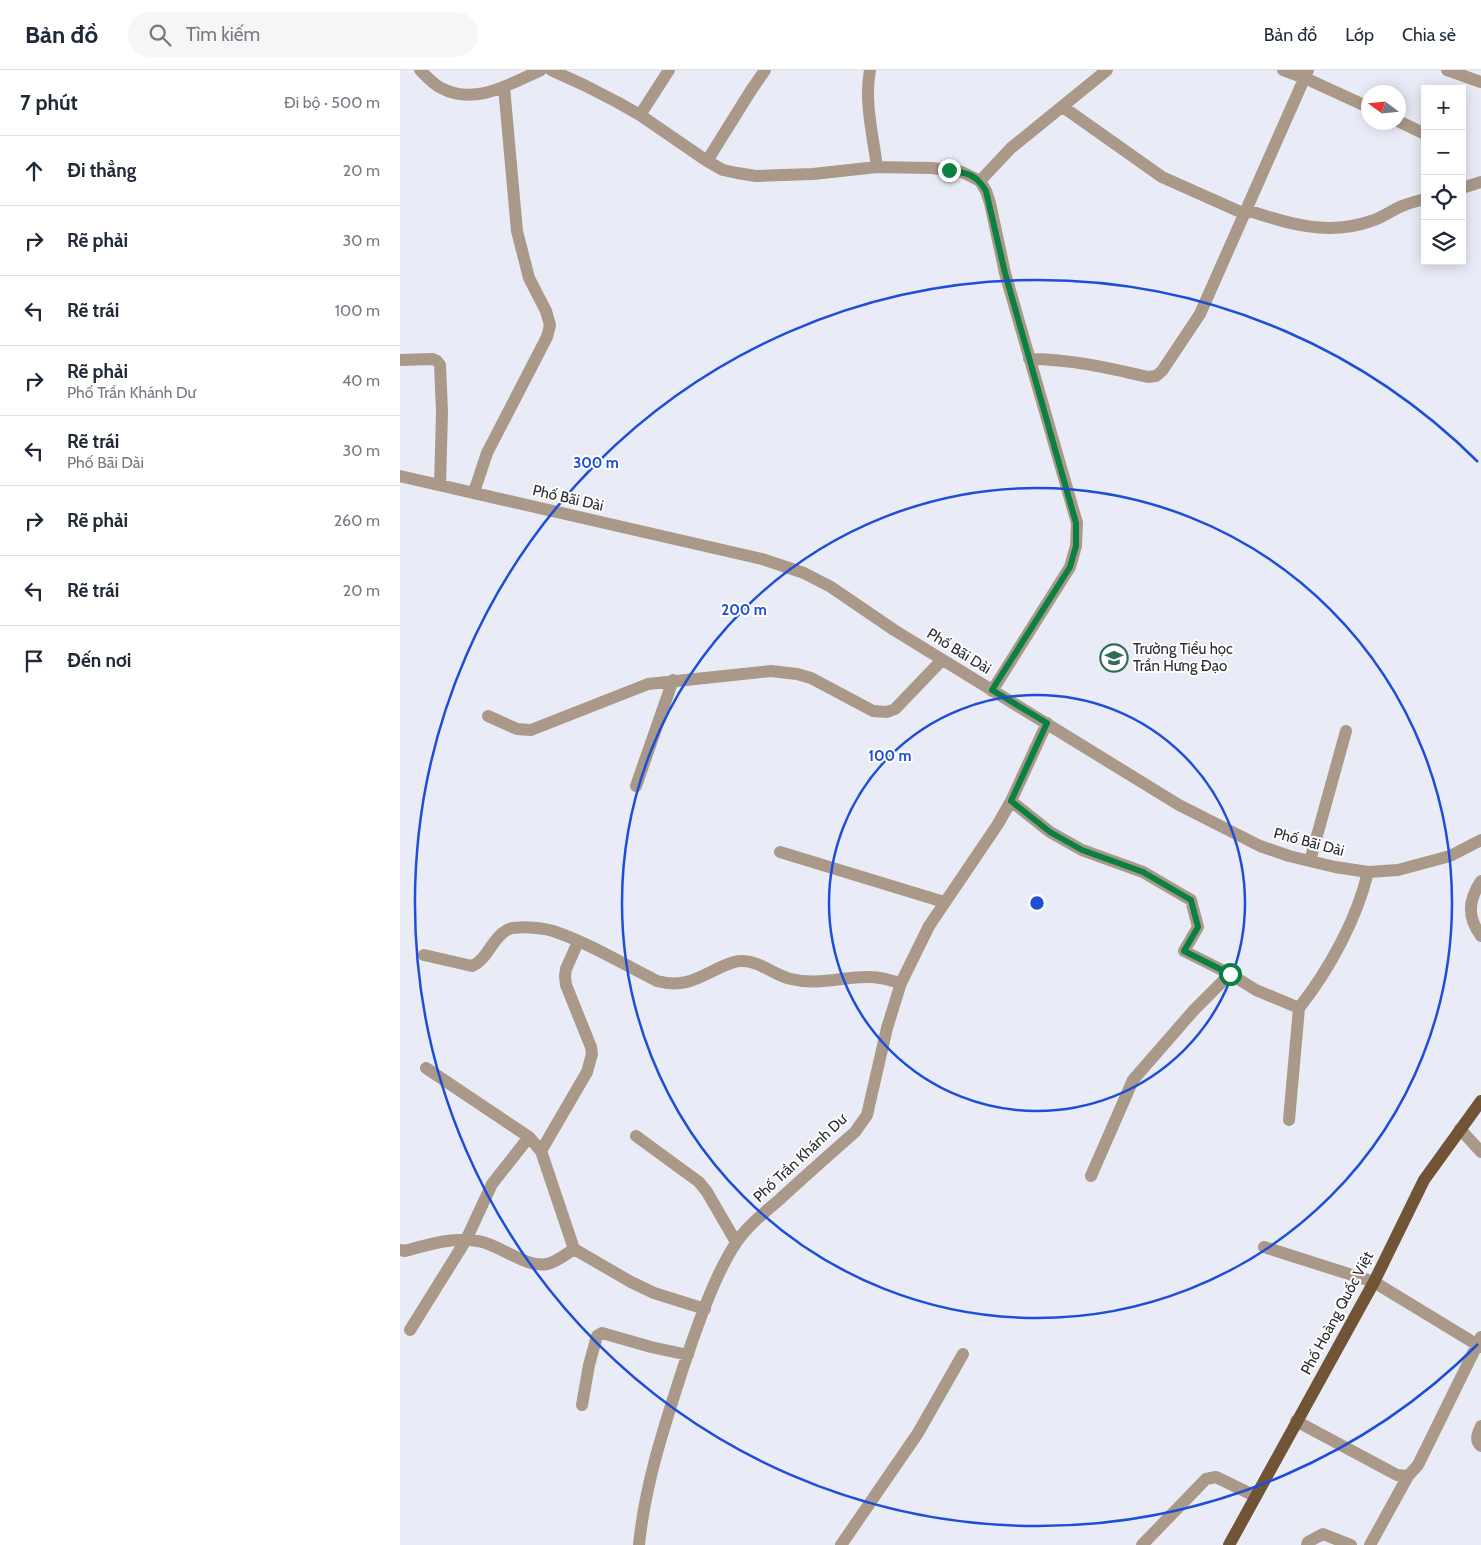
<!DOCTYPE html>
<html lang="vi">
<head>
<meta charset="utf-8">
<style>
  :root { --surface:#fff; --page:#f6f6f7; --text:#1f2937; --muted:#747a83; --line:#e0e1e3 }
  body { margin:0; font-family:Cabin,sans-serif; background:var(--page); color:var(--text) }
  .controls { position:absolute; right:15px; top:15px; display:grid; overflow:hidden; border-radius:0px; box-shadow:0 2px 12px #0003 }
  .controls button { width:45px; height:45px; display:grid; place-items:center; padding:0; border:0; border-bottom:1px solid var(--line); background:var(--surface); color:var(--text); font:25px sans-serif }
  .compass { position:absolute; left:961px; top:15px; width:45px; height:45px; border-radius:50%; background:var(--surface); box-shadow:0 2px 12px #0003; rotate:285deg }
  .stop { position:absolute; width:15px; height:15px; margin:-11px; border:4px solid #0b8043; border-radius:50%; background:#fff }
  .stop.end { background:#0b8043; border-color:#fff; box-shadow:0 1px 5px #0008 }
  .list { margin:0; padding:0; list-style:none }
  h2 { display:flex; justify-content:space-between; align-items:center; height:65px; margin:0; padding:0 20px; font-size:21px }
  h2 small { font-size:16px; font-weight:400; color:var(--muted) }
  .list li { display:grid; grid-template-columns:32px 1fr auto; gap:15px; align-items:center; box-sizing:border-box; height:70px; padding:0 20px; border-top:1px solid var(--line) }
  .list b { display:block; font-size:19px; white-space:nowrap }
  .list p { margin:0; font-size:16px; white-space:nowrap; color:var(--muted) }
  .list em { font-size:16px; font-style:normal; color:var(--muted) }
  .icon { flex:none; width:28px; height:28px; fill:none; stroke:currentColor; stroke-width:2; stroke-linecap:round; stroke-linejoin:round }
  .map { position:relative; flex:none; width:1081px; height:1475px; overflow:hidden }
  header { display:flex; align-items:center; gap:30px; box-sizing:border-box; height:70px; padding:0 25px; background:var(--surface); border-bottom:1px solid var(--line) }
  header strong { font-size:24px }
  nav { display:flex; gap:28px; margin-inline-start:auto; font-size:18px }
  .search { width:350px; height:45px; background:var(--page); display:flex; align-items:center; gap:12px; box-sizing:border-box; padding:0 18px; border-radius:28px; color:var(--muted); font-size:19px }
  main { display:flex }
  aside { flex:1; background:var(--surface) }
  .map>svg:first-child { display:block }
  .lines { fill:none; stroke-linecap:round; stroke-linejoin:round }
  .minor { stroke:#a98; stroke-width:12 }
  .major { stroke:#715436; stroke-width:12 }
  .route { stroke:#0b8043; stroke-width:6 }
  .ring { fill:none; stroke:#1d4ed8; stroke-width:2.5 }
  .labels { text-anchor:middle; stroke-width:4; stroke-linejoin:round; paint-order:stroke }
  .street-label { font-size:15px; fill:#2a2b2f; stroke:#fff }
  .poi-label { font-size:15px; fill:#2a2b2f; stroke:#fff; text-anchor:start }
  .centre { fill:#1d4ed8; stroke:#fff; stroke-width:2.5 }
  .ring-label { font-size:15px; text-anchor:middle; font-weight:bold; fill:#1d4ed8; stroke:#fff; stroke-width:4; stroke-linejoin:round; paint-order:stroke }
</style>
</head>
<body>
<header>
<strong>Bản đồ</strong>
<div class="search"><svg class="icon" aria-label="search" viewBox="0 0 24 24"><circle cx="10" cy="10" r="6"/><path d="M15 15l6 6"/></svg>Tìm kiếm</div>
<nav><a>Bản đồ</a><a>Lớp</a><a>Chia sẻ</a></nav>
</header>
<main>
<aside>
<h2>7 phút<small>Đi bộ · 500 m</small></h2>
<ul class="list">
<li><svg class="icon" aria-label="ahead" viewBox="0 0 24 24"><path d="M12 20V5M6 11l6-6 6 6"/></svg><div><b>Đi thẳng</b></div><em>20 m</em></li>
<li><svg class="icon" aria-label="right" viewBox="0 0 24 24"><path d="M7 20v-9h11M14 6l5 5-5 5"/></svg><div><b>Rẽ phải</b></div><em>30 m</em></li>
<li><svg class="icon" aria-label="left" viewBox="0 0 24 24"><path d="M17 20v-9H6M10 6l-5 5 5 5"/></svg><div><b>Rẽ trái</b></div><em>100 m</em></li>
<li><svg class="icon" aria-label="right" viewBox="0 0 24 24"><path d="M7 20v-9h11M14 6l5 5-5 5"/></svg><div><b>Rẽ phải</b><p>Phố Trần Khánh Dư</p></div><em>40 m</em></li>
<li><svg class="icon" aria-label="left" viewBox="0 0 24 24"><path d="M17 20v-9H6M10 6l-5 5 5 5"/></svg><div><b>Rẽ trái</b><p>Phố Bãi Dài</p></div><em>30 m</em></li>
<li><svg class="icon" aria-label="right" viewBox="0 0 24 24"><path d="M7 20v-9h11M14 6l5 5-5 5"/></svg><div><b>Rẽ phải</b></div><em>260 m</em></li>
<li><svg class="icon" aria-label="left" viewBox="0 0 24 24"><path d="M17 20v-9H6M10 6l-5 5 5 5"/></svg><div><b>Rẽ trái</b></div><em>20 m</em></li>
<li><svg class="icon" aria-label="arrive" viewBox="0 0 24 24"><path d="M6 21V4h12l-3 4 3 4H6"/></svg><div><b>Đến nơi</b></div></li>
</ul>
</aside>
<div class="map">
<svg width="1081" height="1475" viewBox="0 0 1081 1475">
  <rect width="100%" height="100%" fill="#e9ecf6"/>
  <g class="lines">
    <path class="minor" d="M20,0C26,6 33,14 41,18C75,36 110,14 141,0
      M151,0L184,15L217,32L240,45L307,91L323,100L337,103L356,106L413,104L477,97L532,98L562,102L580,111L586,121L590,133L605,203L677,453L676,476L670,497L592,621
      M470,0C464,31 473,66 477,97
      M883,0L905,8L968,37
      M1047,0L1081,12
      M663,37L762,107L845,144
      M240,45L269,0
      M998,51L1025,64
      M307,91L350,22L365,0
      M580,111L611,78L707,0
      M1062,118L1081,112
      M847,140C888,154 929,166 971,151C982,148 992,140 1002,136C1009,133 1017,131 1025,129
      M629,289C670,289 709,298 748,307L756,306L762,301L800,244L908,0
      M0,290L33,289L37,291L40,295L42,342L40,415
      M0,406L362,489L404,503L431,517L494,560L779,735L860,776L889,786L935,797L968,802L998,800L1050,786L1081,770
      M74,422L87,383L147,267L150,255L146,241L129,208L117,161L104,17
      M88,646L117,659L131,660L248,614L371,601L397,604L411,608L473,641L487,642L495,639L542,590
      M236,716L273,610
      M611,731L650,762L682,780L743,802L791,830L798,857L784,881L830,904
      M380,782L544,832
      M910,791L946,661
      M1081,811C1068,831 1067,847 1081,866
      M24,885L72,896C88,889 92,868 107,860C116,855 143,858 153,861C189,873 223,894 257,911C284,918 296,909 319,898C326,895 333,891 341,891C359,890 373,905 391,909C418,916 444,906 471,907C481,907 492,911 501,913
      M26,998L129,1067L141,1081L174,1179L231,1212L254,1223L305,1239
      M889,1050L899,938
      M1060,1059L1081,1082
      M236,1066L299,1112L307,1122L336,1172
      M141,1081L187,1002L192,984L191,977L166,915L165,906L166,899L178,872
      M691,1106L733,1010L794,940L830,904L856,920L899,938C929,900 957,849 968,802
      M864,1177L974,1212L1081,1277
      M0,1180L5,1181C30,1174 52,1167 78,1171C99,1174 125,1198 147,1194C157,1192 166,1184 174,1179
      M10,1260L66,1170L92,1114L129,1067
      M182,1335L189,1295L197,1266L202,1263L251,1277L288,1285
      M896,1351L997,1405L1008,1406L1018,1395L1081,1267
      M1081,1356C1078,1363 1074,1370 1081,1376
      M239,1475C245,1413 265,1354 284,1295C297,1257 314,1206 336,1173C347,1156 364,1143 379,1130C404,1107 430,1084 455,1062L467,1045L487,958L501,913L529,856L598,754L611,731L647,653
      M441,1475L518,1363L563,1284
      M742,1475L806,1409L816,1407L855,1426
      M907,1475L908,1472L923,1464L951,1475
      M970,1475L1008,1406"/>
    <path class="major" d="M829,1475L974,1212L1024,1110L1081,1031"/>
  </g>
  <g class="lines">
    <path class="route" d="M549,100C567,103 576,104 586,121L605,203L676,453V476L670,497L592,620L647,653L611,731L650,762L682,780L743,802L791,830L798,857L784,881L830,904"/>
  </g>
  <g class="ring">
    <circle cx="637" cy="833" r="208"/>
    <circle cx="637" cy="833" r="415"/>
    <path d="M1078 1274A623 623 0 1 1 1078 392"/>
  </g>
  <defs>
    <g id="school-ring" transform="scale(1.4375)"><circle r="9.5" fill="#fff" stroke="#306c57" stroke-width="1.5"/><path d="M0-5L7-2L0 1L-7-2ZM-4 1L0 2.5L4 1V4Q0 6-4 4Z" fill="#306c57"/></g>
  </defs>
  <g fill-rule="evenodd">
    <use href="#school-ring" x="714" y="588"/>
  </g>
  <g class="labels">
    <g class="street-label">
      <text transform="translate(168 428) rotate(13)" y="5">Phố Bãi Dài</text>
      <text transform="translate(559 581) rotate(32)" y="5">Phố Bãi Dài</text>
      <text transform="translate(909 772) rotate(15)" y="5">Phố Bãi Dài</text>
      <text transform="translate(400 1088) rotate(-43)" y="5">Phố Trần Khánh Dư</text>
      <text transform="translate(937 1243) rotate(-62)" y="5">Phố Hoàng Quốc Việt</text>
    </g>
    <g class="poi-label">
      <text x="733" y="584">Trường Tiểu học<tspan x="733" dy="17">Trần Hưng Đạo</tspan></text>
    </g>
  </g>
  <circle cx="637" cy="833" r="8" class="centre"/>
  <g class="ring-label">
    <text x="196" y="398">300 m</text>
    <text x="344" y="545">200 m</text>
    <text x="490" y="691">100 m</text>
  </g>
</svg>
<div class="controls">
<button>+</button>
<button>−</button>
<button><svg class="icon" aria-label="locate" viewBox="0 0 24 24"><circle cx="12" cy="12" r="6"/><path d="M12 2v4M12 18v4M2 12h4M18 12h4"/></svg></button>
<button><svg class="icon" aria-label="layers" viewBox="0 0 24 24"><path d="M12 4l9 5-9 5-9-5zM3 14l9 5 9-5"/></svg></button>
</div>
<svg class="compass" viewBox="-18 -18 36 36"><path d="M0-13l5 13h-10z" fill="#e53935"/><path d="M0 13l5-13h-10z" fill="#747a83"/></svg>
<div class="stop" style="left:830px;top:904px"></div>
<div class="stop end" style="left:549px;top:100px"></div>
</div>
</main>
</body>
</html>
